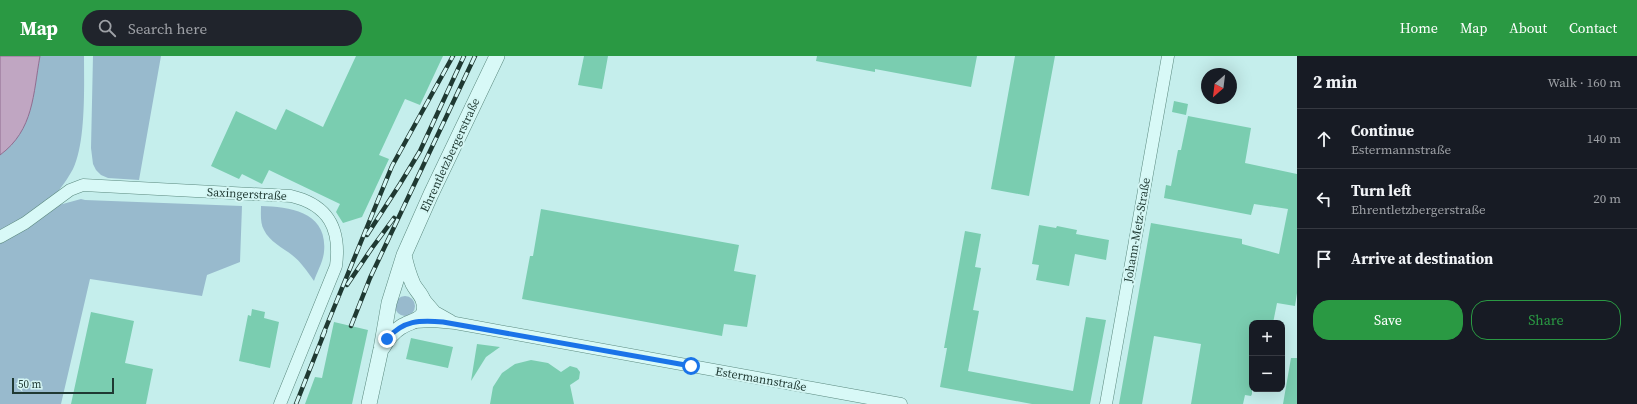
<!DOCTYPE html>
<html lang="en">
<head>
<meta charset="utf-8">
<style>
  :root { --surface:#171b24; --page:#20242c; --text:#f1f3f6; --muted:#9ea1a6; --line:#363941; --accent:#2a9943 }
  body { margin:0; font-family:"Source Serif 4",serif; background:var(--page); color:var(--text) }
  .controls { position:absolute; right:12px; bottom:12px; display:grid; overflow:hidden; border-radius:8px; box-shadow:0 4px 16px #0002 }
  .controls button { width:36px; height:36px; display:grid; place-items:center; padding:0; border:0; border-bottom:1px solid var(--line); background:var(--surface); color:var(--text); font:20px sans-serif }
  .compass { position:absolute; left:1201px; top:12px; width:36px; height:36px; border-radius:50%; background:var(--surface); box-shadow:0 4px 16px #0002; rotate:208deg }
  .scale { position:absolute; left:12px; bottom:10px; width:102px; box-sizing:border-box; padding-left:4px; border:2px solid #1f3932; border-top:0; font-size:11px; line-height:14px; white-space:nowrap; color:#1f3932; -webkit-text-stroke:3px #d4f6f4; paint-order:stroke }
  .stop { position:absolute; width:12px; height:12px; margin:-9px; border:3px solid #1a73e8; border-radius:50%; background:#fff }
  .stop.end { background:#1a73e8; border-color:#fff; box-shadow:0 1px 4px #0008 }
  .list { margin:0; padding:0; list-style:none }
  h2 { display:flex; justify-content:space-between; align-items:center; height:52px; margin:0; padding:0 16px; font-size:17px }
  h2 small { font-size:13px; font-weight:400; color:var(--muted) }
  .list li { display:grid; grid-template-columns:26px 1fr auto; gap:12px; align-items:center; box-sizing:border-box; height:60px; padding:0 16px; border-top:1px solid var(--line) }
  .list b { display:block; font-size:15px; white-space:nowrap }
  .list p { margin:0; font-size:13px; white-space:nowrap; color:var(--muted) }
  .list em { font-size:13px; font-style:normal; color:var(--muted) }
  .actions { display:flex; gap:8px; padding:12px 16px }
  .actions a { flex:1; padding:9px 0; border:1px solid var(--accent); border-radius:16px; text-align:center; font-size:14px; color:var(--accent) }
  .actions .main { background:var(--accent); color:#fff }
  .icon { flex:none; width:22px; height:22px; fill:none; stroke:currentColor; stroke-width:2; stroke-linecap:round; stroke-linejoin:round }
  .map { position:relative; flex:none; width:1297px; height:348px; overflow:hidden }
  header { display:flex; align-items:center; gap:24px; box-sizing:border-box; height:56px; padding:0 20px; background:var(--accent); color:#fff }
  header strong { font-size:19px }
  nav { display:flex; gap:22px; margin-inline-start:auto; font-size:14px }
  .search { width:280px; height:36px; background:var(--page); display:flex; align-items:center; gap:10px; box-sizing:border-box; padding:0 14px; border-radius:22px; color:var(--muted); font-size:15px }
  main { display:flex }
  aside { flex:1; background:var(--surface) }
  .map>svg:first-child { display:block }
  .green { fill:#98bacd }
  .water { fill:#c0a6c2; stroke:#906d90 }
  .building { fill:#7acdb0 }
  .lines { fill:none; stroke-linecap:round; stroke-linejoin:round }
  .minor-casing { stroke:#5b897f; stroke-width:13 }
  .tertiary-casing { stroke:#5b897f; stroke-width:16 }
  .minor { stroke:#d8f9f7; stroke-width:12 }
  .tertiary { stroke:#d8f9f7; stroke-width:15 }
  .rail-casing { stroke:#1f3932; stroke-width:4.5 }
  .rail { stroke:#d4f6f4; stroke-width:3; stroke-dasharray:9; stroke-linecap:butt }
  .route { stroke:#1a73e8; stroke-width:5 }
  .labels { text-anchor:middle; stroke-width:4; stroke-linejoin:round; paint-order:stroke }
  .street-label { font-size:12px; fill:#1f3932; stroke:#d4f6f4 }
</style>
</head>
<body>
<header>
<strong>Map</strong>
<div class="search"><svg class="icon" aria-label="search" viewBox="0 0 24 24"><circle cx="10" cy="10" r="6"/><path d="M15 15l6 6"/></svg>Search here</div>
<nav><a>Home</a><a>Map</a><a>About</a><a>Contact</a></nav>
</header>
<main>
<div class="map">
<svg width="1297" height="348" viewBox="0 0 1297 348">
  <rect width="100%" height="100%" fill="#c5eeec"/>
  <path class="green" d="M40,0H84C84,31 86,86 73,113C66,126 56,139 45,149C32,160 14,168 0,176V99C33,74 33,38 40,0Z
    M93,0H161L139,124L108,122L101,119L96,114L93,108L91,92Z
    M81,143L85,144L242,150L240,206L207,219L202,240L90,223L61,348H0V185L59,149Z
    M261,150C291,151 328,156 324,196C323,206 317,216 314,225C307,215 301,206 292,199C283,192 269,185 264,174C260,167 261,158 261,150Z
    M395 250a10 10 0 1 1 20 0a10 10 0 1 1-20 0Z"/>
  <path class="water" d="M0,0H40C33,38 34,74 0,99Z"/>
  <path class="building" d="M356,0H443L420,49L405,43L379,99L389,103L362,161L343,167L336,156L340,148L269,114L262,128L242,118L239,123L211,110L236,55L276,74L286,53L323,71Z
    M584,0H608L602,33L578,29Z
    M817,0H977L971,31L875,13V16L816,5Z
    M1015,0H1055L1029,140L991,133Z
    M1174,45L1188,48L1186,59L1172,56Z
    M1188,60L1251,72L1245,107L1297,118V237L1295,250L1277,247L1273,267H1252V338L1251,340L1245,339L1243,348H1191L1201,288L1154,280L1142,348H1119L1151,167L1242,183V188L1279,198L1288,153L1254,148L1251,159L1164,142L1166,129L1171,130L1178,94H1181Z
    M541,153L739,189L734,215L756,219L747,271L724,268L722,280L522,243L530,200H533Z
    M1039,169L1056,172L1057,170L1077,174L1076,178L1109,184L1106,204L1075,198L1069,230L1036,224L1039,209L1032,208Z
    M965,175L981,178L975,211L981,212L973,254L979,255L968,315L1073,335L1086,261L1106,264L1090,348H1032L940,331L947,292H944Z
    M252,253L265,256L264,262L279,266L270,312L239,305L248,259L251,260Z
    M91,256L134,265L125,307L153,313L146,348H71Z
    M334,266L368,274L352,348H305L315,321L322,322Z
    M411,282L453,291L448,312L406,303Z
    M477,288L500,291L486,301L471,325Z
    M1291,302H1297V348H1283Z
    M531,304L548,307L561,316L570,310L577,312L580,316L579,323L570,329L574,348H490L493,331L502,317L515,308Z"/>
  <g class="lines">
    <g class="minor-casing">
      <path id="minor" d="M0,181L25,167L70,134L83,129L291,140C329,149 341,173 336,210L280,348
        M423,242L435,256L451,265
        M414,266L433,265L455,267L901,348
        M1106,348L1168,0"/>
    </g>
    <g class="tertiary-casing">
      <path id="tertiary" d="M383,291C388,282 393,276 401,271C412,264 430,264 423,244C421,238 416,234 413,228C409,219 406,209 404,199
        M369,348L381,293L389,247L404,199L431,138L497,0"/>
    </g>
    <use href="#minor" class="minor"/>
    <use href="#tertiary" class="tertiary"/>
    <g class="rail-casing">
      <path id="rail" d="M367,179L400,128L420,95L464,0
        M347,229L372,192L394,162
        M351,270L370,222L475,0
        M322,281L392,110L453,0
        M296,348L325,275"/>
    </g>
    <use href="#rail" class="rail"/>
  </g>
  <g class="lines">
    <path class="route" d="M387,283C403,264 420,264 443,266L691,310"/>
  </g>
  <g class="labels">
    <g class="street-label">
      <text transform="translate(450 99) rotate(-65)" y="4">Ehrentletzbergerstraße</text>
      <text transform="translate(247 138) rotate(3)" y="4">Saxingerstraße</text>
      <text transform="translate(1137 174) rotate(-80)" y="4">Johann-Metz-Straße</text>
      <text transform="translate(761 323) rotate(10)" y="4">Estermannstraße</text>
    </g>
  </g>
</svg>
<div class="controls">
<button>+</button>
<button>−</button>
</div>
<svg class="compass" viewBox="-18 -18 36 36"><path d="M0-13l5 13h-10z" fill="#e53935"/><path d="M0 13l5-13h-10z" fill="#9ea1a6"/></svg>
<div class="scale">50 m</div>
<div class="stop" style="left:691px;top:310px"></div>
<div class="stop end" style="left:387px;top:283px"></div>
</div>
<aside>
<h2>2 min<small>Walk · 160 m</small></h2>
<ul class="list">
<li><svg class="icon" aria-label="ahead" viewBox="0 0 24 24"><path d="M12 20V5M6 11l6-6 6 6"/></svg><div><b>Continue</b><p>Estermannstraße</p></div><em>140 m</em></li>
<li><svg class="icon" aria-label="left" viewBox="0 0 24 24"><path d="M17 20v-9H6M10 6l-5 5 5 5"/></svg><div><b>Turn left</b><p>Ehrentletzbergerstraße</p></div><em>20 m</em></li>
<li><svg class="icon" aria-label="arrive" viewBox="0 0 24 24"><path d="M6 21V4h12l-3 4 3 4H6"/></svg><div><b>Arrive at destination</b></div></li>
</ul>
<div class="actions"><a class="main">Save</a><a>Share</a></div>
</aside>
</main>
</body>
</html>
